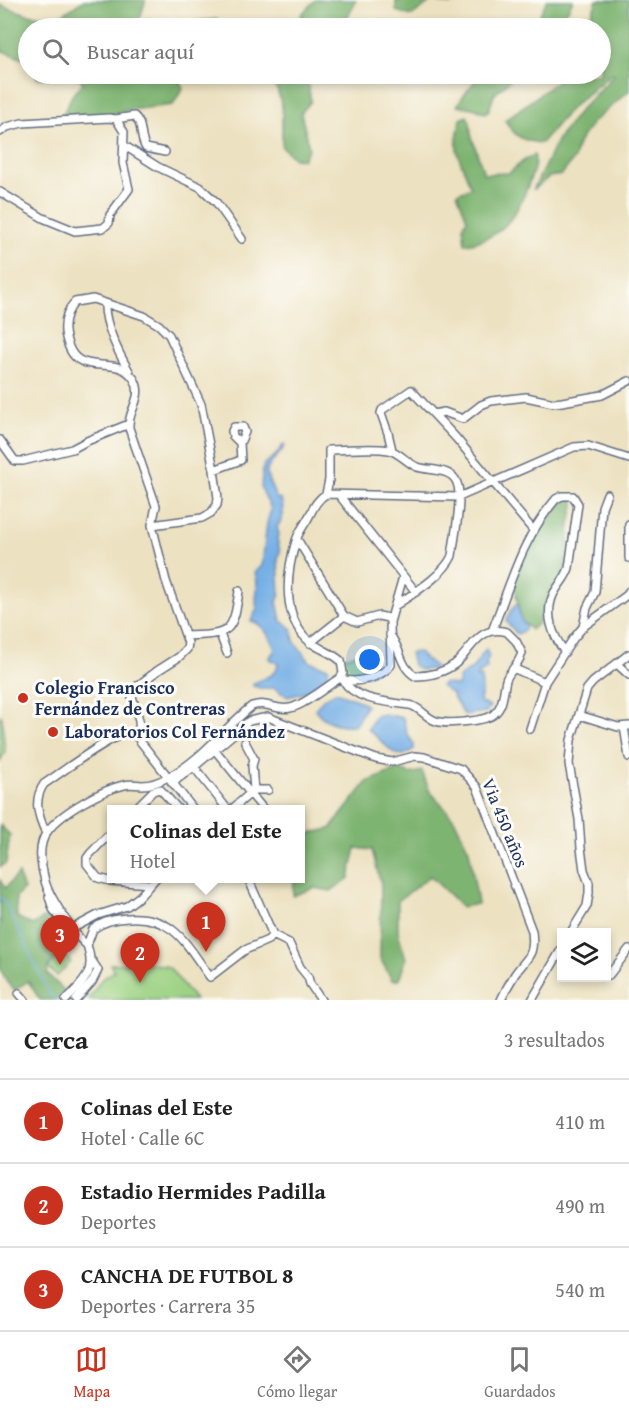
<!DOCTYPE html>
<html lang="es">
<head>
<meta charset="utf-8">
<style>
  :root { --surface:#fff; --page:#f6f6f6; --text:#222; --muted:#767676; --line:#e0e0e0; --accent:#c8321e }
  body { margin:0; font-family:"Gentium Book Plus",serif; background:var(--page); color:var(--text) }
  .controls { position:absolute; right:18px; bottom:18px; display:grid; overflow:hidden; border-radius:0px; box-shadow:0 3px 9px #0003 }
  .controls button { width:54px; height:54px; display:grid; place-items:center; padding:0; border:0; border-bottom:2px solid var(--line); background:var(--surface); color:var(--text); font:30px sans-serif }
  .you { position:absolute; left:370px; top:660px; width:21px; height:21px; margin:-15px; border:4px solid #fff; border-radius:50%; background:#1a73e8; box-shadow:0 0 0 9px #1a73e833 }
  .badge { display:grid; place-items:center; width:39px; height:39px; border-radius:50%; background:var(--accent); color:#fff; font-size:20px; font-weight:700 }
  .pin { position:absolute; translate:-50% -50px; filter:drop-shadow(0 2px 3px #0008) }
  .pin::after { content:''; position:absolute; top:32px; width:21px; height:18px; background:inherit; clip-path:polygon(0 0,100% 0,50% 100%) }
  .popup { position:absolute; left:107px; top:805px; width:198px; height:78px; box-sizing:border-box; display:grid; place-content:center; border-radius:0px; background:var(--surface); filter:drop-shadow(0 2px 4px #0005); font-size:20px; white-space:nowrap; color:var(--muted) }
  .popup b { font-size:22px; color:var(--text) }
  .popup::after { content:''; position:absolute; left:50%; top:100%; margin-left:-12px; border:12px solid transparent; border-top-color:var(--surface) }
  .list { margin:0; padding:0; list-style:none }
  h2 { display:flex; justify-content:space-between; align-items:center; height:78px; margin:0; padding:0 24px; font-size:26px }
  h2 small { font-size:20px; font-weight:400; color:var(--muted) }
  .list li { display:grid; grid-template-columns:39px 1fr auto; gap:18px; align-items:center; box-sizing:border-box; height:84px; padding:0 24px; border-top:2px solid var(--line) }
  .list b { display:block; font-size:22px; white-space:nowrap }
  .list p { margin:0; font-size:20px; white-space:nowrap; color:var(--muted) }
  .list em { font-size:20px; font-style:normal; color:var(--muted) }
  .icon { flex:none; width:33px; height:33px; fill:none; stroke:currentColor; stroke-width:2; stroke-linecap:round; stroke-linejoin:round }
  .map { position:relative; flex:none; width:629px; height:1000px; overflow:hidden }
  .search { position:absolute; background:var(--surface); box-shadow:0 3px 9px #0003; left:18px; right:18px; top:18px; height:66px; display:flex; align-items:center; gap:15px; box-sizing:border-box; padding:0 21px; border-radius:33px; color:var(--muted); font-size:22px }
  .sheet { height:330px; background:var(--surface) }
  nav { display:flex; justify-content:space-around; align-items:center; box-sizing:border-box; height:84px; border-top:2px solid var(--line); background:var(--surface); font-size:16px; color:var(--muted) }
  nav a { display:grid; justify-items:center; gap:3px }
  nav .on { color:var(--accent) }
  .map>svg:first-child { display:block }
  .green { fill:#9dd283; stroke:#5c8070; stroke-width:1.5 }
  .forest { fill:#7eb471; stroke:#4c7268; stroke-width:1.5 }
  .water { fill:#75afe5; stroke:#486fa2; stroke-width:1.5 }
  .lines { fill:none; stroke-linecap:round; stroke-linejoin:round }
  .stream { stroke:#75afe5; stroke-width:1.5 }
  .minor-casing { stroke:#646d80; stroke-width:10 }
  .minor { stroke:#fff; stroke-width:7 }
  .poi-dot { fill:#c8321e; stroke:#fdfcf7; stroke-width:2 }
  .labels { text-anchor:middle; stroke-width:6; stroke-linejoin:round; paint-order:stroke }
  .poi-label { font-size:18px; font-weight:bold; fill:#1b2f5e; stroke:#fdfcf7; text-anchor:start }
  .street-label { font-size:18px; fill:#1b2f5e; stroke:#fdfcf7 }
</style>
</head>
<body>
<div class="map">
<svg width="629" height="1000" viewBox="0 0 629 1000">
  <rect width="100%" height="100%" fill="#fdfcf7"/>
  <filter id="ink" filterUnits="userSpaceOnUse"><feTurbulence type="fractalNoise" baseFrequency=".0167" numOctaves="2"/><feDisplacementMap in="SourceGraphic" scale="12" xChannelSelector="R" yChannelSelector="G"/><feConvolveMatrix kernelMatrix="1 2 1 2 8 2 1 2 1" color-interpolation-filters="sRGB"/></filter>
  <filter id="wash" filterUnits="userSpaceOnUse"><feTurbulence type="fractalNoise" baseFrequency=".008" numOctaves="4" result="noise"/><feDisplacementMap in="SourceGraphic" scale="24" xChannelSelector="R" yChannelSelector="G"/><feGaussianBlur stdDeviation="1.35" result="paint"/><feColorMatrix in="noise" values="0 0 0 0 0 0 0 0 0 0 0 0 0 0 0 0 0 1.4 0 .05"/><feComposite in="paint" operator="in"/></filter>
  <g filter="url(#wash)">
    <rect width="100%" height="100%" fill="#ece1c0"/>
    <path class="green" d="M370,650L375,665L348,674L343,658Z
      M0,715L2,717L5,752L0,761Z
      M62,953L71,962L57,976L48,968Z
      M150,963L169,967L195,1000H88L101,980L114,971L110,964Z"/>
    <path class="forest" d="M84,0H145V2L137,28H28V61L0,50V5L27,14L57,18Z
      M315,0H356C344,33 329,29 298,28L301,15Z
      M396,0H459L450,5L432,1L411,16L396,11Z
      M547,0H573L558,28H533Z
      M597,0H629V91L592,123L578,143L574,159L561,175L549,177L533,190L558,139L581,109L614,75L611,74L572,107L541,143C522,141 515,137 505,120L555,83L562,74H600V28H587Z
      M218,19L221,28H189L195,21Z
      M36,74H176L183,88L173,105L129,110L112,115L76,118L62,116L73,94L83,83L79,77L37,78Z
      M262,74H310L308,84L311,101L301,113L309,148L303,159L294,158L282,147V107L277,89Z
      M480,74H516L494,95L489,110L485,113L473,108L457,106C463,94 473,85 480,74Z
      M467,116L470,122L471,134L484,174L509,173L523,161L534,155C537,164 532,174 529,183C517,216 502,239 465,244L463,226L467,219L457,193L471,188C460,155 451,156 461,119Z
      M571,498L574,501V506L570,523L565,575C559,581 552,587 549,595C543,610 544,620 531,630L521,620L514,583L531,540L565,499Z
      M398,769L410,774L422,771L429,790L454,819L469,850L478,904L462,907L430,876L398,901V932L406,959L399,980H392L380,958L381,884L372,850L356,848L349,878L331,891L314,888L293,896L294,879L300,878L301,848L311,833L330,829L367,782Z
      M0,825L10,835L6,863L0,867Z
      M18,874L24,889L16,897L17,917L32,925L48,916L70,935L76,946L62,951L48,965L47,974L65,991L57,1000H40L28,981L15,990L7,982L0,968V880L5,888Z"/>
    <path class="water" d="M283,445H285C281,456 266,463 267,474C268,482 274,491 276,498L281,499C284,511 285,517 277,527L279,534L277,539L280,552L278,559L280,594L277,602L281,620L292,629L294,641L310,662L329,668C326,689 306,692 288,697L274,688H260L253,686V684C263,677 277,677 278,663L269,659L275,649C270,638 264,624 251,621L257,609C254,596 260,586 255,572L262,566L267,523L271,509L261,488L262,475L264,464L276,455Z
      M517,603L521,620L526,626L524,631L517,634L506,621L510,612Z
      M486,649L489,656L486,663L487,668L476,676L477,678L481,677L482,689L480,702L490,707L486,712L464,715L451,693L441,686L445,683L457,686L460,676L472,669Z
      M419,652L424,658L435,666L434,669L420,670L413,665L410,653Z
      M336,692L362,702L366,706L355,725C340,726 324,723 315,709L323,699Z
      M384,714L403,718L407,734L414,744V749L404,755L395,754L368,729L375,716Z"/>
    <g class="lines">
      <path class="stream" d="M0,897L6,904L49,993L55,1000"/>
    </g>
  </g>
  <g filter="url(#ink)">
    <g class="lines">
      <g class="minor-casing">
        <path id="minor" d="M0,132L7,127L22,123L109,118L116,119L134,116C144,124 139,138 146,148L165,152
          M125,146L158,167L200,187L216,202L242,239
          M0,192L43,218L75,231L103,228L109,223L110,215L129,189L123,163L124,132L116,119
          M105,304C104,324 119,354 129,371
          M434,414L444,412L463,419L481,405L491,401L526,397L554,403L562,402L602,395L629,381
          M0,440L15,461H23L72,449L87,441L129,424
          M392,450L388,433L381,413L382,410L411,390L456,438L533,530
          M214,470L241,460L240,443L245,432L243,427H234L232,431L233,436L240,443
          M326,494L459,497L574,447L588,446L629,459
          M339,495L416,592
          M629,524V558
          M297,539L344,616L357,622L379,616L388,618L390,622
          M583,627L587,608L595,592L602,507L607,494
          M492,631C511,583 521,540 556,499L562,496H573L578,504L569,568C566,578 559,584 554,593C544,613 552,635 565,652
          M220,634L227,653
          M187,636C229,634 233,635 239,591
          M310,643L344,616
          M617,664L629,675
          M515,669L545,682
          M340,678C354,685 381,678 391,665L390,622L403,577
          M343,680C355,701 388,702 409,705C419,706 426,718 436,721C446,725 487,721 494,714C504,706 503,692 506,680C509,671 518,666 522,653L516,641L507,632C479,624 471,651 455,664C443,673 430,676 415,676C399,666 401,648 390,635
          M579,715L618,727L629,726
          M624,727L629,757
          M530,729L545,682L573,639L583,627L627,595L629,591
          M140,740L139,720L131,693L132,690L157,671L179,657L187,649L188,643L166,581L152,525L156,506L129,428C127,411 145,397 134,379C114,349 73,386 65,332C64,320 67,310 75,302L93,299L144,316L159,325L169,335L201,404L214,470L218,498L217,505L211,513L202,518L152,525
          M245,742L254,759L252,766L254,790
          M215,750L264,810
          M194,767L228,810
          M172,783L194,767L249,721L268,717L376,759L392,762L415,756L424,757L461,769L477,787L532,931C535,956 528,956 515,974C510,982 505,991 501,1000
          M134,810L153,791L160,789L179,810
          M231,810L254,790H268
          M112,831L90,854L87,858V864L98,878L110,881L151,884
          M46,833C38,816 33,800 44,784C61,773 117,730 133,732L194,810
          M248,878L273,935
          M49,897L53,909L68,931L98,915L127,906L140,896L156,878
          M93,929C104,921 114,919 128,918C174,915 186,944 210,977L245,950L268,940L273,935
          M571,932L587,906L589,893V883L584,870L581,848L579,819L569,764L571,740L587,689L593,682L629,654
          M273,935L289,943L300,967L308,977L310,984L321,1000
          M87,945C75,937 48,894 45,881C41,865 37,846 47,832C60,813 102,790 124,785C130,783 136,785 142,785C151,785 161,781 168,777C201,761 224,728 252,706C269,701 275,711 290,708C303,706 327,686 340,678L343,673L341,661C329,650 313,648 303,635C282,609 287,570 296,541C298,533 303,527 307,520C313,510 315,501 326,494L329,480V450C348,450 372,447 389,450C399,452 407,463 417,467C430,471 452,468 457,483C463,498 454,539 452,556C443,576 412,594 395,606
          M87,945L93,929
          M609,975L629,949
          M19,993L25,1000
          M66,1000C85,980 96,973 87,945
          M76,1000L92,982L98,970L92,961
          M532,1000L562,948"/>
      </g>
      <use href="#minor" class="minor"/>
    </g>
  </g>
  <g class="poi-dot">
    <circle cx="23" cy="698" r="6"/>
    <circle cx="53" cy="732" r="6"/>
  </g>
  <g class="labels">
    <g class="poi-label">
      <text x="35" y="694">Colegio Francisco<tspan x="35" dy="21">Fernández de Contreras</tspan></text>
      <text x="65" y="738">Laboratorios Col Fernández</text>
    </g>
    <g class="street-label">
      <text transform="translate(505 823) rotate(68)" y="6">Via 450 años</text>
    </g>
  </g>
</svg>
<div class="controls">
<button><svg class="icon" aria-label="layers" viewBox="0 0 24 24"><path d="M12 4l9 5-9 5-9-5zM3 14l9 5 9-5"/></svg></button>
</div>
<div class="you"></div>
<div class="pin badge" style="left:206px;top:952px">1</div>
<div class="popup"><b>Colinas del Este</b>Hotel</div>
<div class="pin badge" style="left:140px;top:983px">2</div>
<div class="pin badge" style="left:60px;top:965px">3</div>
<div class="search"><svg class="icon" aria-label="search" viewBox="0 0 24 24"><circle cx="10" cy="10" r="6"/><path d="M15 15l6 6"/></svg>Buscar aquí</div>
</div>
<section class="sheet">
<h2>Cerca<small>3 resultados</small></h2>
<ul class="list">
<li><span class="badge">1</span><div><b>Colinas del Este</b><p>Hotel · Calle 6C</p></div><em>410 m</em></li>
<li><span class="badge">2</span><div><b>Estadio Hermides Padilla</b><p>Deportes</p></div><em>490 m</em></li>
<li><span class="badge">3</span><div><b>CANCHA DE FUTBOL 8</b><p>Deportes · Carrera 35</p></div><em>540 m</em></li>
</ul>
</section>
<nav>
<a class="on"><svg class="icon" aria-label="map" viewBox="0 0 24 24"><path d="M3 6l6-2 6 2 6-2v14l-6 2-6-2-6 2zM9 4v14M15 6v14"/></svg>Mapa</a>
<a><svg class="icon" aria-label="directions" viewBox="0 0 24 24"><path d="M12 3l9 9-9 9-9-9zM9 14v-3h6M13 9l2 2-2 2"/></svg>Cómo llegar</a>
<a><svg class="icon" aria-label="saved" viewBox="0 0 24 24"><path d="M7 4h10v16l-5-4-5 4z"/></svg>Guardados</a>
</nav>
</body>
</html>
